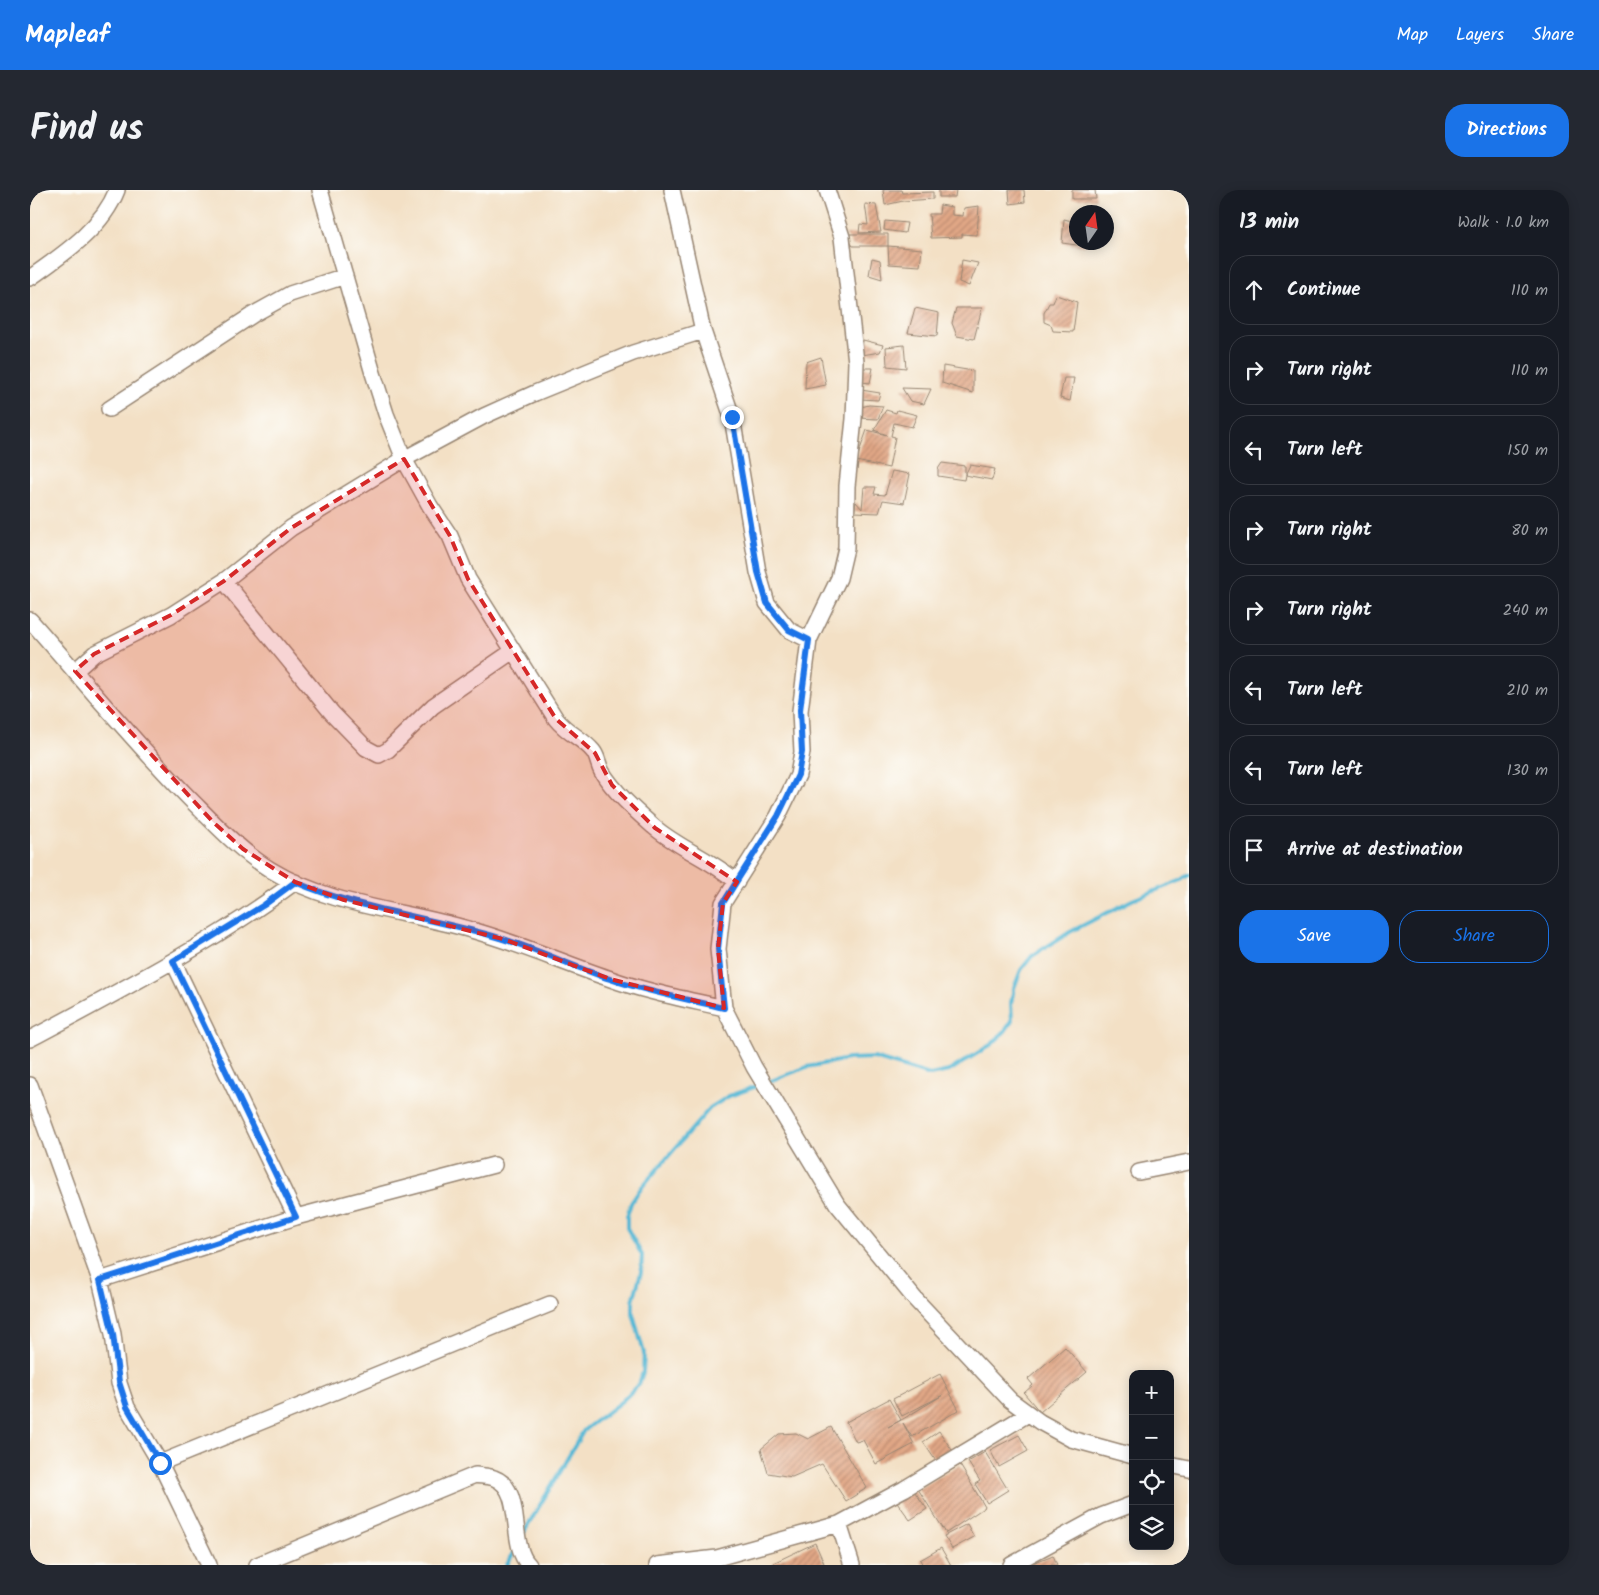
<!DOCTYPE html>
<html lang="en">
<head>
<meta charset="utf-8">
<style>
  :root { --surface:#171b24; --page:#242831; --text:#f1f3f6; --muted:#9ea1a6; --line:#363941; --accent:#1a73e8 }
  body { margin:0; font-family:Kalam,sans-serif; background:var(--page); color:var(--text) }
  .controls { position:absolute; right:15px; bottom:15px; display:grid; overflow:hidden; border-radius:10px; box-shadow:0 2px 12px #0003 }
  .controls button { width:45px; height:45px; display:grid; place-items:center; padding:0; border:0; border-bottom:1px solid var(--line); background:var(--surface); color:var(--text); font:25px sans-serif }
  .compass { position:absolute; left:1039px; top:15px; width:45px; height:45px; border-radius:50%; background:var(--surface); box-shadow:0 2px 12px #0003; rotate:13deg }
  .stop { position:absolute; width:15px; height:15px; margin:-11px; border:4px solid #1a73e8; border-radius:50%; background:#fff }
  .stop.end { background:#1a73e8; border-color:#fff; box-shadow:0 1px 5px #0008 }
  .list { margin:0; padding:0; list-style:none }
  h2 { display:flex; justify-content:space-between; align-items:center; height:65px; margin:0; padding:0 20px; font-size:21px }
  h2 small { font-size:16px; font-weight:400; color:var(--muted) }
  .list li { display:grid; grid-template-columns:32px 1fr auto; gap:15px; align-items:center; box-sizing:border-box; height:70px; margin:0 10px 10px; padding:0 10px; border:1px solid var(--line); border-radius:20px }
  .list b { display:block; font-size:19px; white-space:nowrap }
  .list em { font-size:16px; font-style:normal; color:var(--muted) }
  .actions { display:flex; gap:10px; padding:15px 20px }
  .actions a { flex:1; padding:11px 0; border:1px solid var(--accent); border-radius:20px; text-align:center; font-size:18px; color:var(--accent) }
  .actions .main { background:var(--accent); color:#fff }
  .icon { flex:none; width:28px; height:28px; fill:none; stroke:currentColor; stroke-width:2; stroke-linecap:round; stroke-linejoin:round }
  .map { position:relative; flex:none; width:1159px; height:1375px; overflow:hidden; border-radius:20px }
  header { display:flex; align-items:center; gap:30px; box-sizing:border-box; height:70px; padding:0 25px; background:var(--accent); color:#fff }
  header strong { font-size:24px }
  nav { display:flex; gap:28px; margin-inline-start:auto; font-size:18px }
  .intro { display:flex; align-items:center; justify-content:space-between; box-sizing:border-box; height:120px; padding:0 30px }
  h1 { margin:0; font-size:35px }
  .button { padding:12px 22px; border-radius:20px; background:var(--accent); color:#fff; font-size:18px; font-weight:700 }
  main { display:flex; gap:30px; padding:0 30px }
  aside { flex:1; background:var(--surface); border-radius:20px; box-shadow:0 2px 12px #0003 }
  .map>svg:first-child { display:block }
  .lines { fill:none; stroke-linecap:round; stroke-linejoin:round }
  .stream { stroke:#55b7d4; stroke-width:4 }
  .building { fill:url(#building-hatch) }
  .street-casing { stroke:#978572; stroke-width:18 }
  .street { stroke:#fff; stroke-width:15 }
  .route { stroke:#1a73e8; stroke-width:6 }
  .marked { fill:#d62828; fill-opacity:0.2; stroke:#d62828; stroke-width:4; stroke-dasharray:10 6; stroke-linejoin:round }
</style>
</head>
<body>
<header>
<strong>Mapleaf</strong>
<nav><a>Map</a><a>Layers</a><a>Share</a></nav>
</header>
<div class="intro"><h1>Find us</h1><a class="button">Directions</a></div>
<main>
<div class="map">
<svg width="1159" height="1375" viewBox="0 0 1159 1375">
  <defs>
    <pattern id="building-hatch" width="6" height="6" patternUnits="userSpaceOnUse" patternTransform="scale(1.25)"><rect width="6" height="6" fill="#e1a786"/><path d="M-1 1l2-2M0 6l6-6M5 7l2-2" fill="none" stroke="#b8886d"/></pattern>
  </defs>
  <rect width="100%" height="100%" fill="#fdfcf7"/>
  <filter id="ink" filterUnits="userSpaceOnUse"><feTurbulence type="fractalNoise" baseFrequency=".02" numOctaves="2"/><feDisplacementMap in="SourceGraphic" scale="10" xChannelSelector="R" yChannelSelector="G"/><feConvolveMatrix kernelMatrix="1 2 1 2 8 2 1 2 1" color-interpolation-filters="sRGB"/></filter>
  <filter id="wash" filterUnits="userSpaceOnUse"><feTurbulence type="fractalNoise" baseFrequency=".0096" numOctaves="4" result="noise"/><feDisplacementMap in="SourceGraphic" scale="20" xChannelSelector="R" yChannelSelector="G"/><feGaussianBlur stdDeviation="1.12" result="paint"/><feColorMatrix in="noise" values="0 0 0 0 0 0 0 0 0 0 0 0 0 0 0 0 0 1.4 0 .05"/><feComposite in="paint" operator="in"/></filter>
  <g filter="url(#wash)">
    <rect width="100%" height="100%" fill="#f3e0c5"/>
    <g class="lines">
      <path class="stream" d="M738,892L777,877L818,869L844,868L900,885L919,881L962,854L975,841L982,831L981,813L984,798L991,780L1002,766L1040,742L1102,710L1152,690L1159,685
        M493,1344L554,1240L592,1211L609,1194L613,1182L614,1163L603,1124V1111L611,1082L612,1065L597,1038V1026L601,1013L611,998L680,918L699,906L730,895
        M477,1375L485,1359"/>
    </g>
    <g id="blocks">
      <path class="building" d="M853,0H871L872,3L903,2V9L873,11L855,15Z
        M909,0H926L925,7H909Z
        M979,0H994L995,12L980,14Z
        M1042,0H1065L1066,9H1042Z
        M835,14L846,15L851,42L829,43L830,34L838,35Z
        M910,15L922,17V25L933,26L934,18L949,16L947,45L932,44V47L901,48L899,24H909Z
        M1043,25H1046V52H1054V56L1032,53L1034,29L1042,31Z
        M855,31L877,33L875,43L854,40Z
        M815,44H858V56L892,59L890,76L859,74L858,56H823Z
        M842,68L850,70L852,89L839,85Z
        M932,70L948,73L939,96L929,92Z
        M1026,105L1047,112L1043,142L1023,141L1021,135L1014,132V123L1019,113H1023Z
        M885,118L909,123L907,146L878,143Z
        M926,118H952L944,149L927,146L922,133Z
        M833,150L853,155L850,162L832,165Z
        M874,155L876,178L857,176L856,157Z
        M791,167L796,195L775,199L776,172Z
        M913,176L943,181V203L912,193Z
        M831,178H843L840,193L832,192Z
        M1034,188H1044L1040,211L1030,208Z
        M872,198L901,199L894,214L880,211Z
        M831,200L850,203L848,210L830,209Z
        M839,215L853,216L848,229L827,228L831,217Z
        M856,220L866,223L867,220L887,225L882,237L864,233L861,246L865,247L859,278L826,271L837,240L857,245L844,240Z
        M912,273L935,276V285L940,275L965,279L962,290L935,285L934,290L908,286V279Z
        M862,281L880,284L874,313L853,310L849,323L824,322L826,312L832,319L834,297H846L844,304L855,305Z
        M1035,1157L1057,1182L1010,1222L994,1203L1003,1195L998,1189Z
        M910,1184L929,1220L882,1247L873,1233L884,1254L846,1274L833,1250L826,1252L816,1232L859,1209L871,1230L858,1237L873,1229L913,1205L872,1226L863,1209Z
        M801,1237L837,1298L816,1311L792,1274L762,1287L738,1283L731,1259L749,1244L766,1243L778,1249Z
        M909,1241L924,1263L908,1274L893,1252Z
        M989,1245L998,1261L969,1277L960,1260Z
        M955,1262L978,1300L957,1313L945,1294L950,1291L938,1272Z
        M930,1275L955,1317L916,1343L888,1299Z
        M882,1298L897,1319L880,1330L865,1309Z
        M937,1334L944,1347L922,1359L914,1346Z
        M785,1353L794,1373L790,1375H744L743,1373Z
        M911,1358L921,1375H893L890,1370Z
        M1023,1365L1027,1375H998Z"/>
    </g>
  </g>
  <g filter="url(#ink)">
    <use href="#blocks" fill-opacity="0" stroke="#978572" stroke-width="1"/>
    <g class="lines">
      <g class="street-casing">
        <path id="street" d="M290,0L342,180L356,224L374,269L400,316L420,346L438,389L526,529C538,544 552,548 563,561C568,567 568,575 572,582C585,603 606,621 624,637C650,659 682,670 707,692
          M642,0L673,141L702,227L728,382L737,413L759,440L779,450
          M797,0L812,47L826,172L824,229L817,296L816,358L809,388L779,450L770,521L772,562L768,585L748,626L693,713L688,759L694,818L724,877L807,1014L885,1109L980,1210L1010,1232L1041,1249L1103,1266
          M0,88C32,65 72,39 87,0
          M79,219L224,124L260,104L315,86
          M194,391L302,523L336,558L349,565L358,560L403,516L483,461
          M0,430C53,490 104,552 160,609C185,634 210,661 241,680C300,716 372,720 438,739C486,752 531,772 578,788C616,802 655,809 694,818
          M45,481L64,464L141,425L194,391L261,338L374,269L454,226L505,203L603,163L673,141
          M143,771L266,1027
          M0,849C90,801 182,753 265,692
          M0,895L70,1090L83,1144L89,1193L97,1217L130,1273L179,1375
          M1109,982L1159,972
          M70,1090L266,1027L464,975
          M130,1273L520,1114
          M1140,1275L1159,1279
          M809,1334L822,1375
          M227,1375L445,1285C451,1286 459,1286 464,1288C495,1299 478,1355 499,1375
          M627,1375L687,1368L809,1334L874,1299L998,1224
          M981,1375L1071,1326L1103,1314"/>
      </g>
      <use href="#street" class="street"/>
    </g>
  </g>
  <g class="lines" filter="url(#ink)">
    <path class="route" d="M130,1273L97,1217L89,1192L83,1144L70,1090L266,1027L143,771L234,715L265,692C328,719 397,727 463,746C503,757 541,776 580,789C617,802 656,809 694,818L688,759L693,713L748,626L768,585L772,562L770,520L779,450L759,440L737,413L728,382L702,227"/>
  </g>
  <path class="marked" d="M374,269L420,346L438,389L526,529L565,563L582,595L625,638L707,692L693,713L688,759L694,818L580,789L473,749L314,710L265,692L213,659L183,632L45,481L64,464L141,425L194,391L261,338Z"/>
</svg>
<div class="controls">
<button>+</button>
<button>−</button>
<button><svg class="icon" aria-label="locate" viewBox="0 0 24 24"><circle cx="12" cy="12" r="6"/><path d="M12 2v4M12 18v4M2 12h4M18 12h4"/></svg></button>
<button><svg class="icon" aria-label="layers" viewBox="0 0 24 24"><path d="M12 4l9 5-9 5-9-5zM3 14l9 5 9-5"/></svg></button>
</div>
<svg class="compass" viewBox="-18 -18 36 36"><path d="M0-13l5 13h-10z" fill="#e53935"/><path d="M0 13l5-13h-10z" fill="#9ea1a6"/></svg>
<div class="stop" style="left:130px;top:1273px"></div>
<div class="stop end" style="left:702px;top:227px"></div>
</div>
<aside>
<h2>13 min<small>Walk · 1.0 km</small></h2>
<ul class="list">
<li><svg class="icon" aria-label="ahead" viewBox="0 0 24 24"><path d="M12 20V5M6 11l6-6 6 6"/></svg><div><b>Continue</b></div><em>110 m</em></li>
<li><svg class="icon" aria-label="right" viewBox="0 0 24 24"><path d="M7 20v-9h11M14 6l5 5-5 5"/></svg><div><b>Turn right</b></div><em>110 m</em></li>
<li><svg class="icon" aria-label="left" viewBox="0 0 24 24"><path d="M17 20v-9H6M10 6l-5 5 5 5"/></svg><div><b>Turn left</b></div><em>150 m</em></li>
<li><svg class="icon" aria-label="right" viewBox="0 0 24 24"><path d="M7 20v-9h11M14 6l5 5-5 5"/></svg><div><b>Turn right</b></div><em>80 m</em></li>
<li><svg class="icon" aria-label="right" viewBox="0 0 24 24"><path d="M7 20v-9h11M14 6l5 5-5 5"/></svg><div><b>Turn right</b></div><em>240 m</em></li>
<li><svg class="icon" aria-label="left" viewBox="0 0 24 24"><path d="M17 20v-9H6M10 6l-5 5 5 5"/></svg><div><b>Turn left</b></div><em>210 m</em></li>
<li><svg class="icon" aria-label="left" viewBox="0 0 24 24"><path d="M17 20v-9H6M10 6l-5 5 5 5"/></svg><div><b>Turn left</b></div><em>130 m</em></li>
<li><svg class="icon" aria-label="arrive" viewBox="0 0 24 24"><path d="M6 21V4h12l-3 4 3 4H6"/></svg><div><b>Arrive at destination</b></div></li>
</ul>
<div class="actions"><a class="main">Save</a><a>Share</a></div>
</aside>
</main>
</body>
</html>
